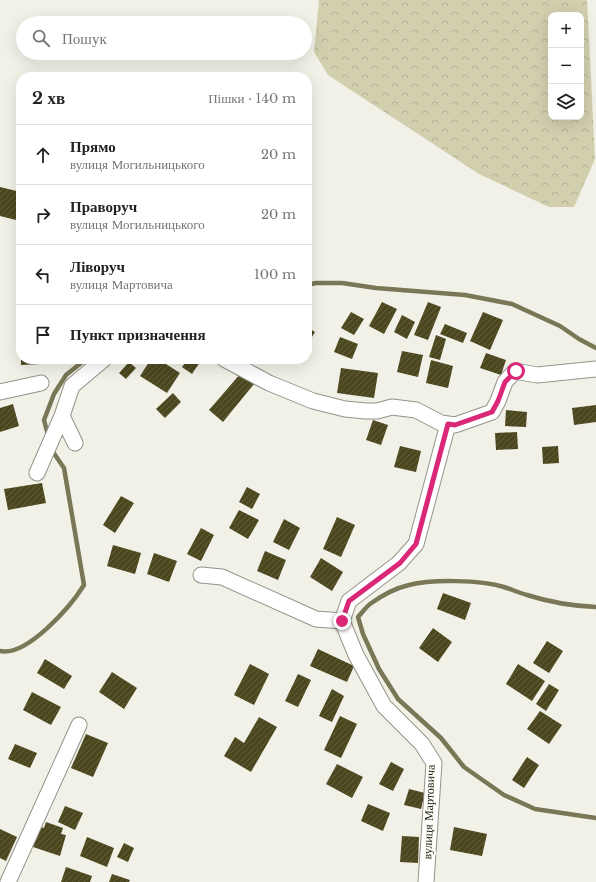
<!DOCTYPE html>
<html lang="uk">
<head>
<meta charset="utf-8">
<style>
  :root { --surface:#fff; --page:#f6f6f6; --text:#222; --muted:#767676; --line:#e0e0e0 }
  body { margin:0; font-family:"Libre Baskerville",serif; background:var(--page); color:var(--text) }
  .controls { position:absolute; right:12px; top:12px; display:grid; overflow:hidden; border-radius:8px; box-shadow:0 4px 16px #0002 }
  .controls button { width:36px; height:36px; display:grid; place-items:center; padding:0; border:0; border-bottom:1px solid var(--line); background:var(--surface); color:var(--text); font:20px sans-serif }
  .stop { position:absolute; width:12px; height:12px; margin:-9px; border:3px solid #db2777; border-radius:50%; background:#fff }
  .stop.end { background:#db2777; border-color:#fff; box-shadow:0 1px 4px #0008 }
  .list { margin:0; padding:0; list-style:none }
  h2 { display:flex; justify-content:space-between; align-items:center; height:52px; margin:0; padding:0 16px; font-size:17px }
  h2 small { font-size:13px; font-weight:400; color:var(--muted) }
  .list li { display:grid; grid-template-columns:26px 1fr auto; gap:12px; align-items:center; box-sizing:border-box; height:60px; padding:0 16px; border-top:1px solid var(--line) }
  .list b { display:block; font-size:15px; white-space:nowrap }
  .list p { margin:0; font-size:13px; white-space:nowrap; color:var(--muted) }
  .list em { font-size:13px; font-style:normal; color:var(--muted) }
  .icon { flex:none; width:22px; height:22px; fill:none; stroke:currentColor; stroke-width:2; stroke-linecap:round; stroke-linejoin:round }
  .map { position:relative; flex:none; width:596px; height:882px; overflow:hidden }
  .search { position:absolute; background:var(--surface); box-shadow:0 4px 16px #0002; left:16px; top:16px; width:296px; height:44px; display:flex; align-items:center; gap:10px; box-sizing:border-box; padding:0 14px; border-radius:22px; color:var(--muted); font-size:15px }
  .panel { position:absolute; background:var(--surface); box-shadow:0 4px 16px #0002; left:16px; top:72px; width:296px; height:292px; border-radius:16px }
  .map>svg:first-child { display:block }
  .forest { fill:url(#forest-crowns); fill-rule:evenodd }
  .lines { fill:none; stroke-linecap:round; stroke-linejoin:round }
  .stream { stroke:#7a7757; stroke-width:4.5 }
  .building { fill:url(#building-hatch) }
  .minor-casing { stroke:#94938a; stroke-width:17 }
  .minor { stroke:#fff; stroke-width:15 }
  .route { stroke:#db2777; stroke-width:5 }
  .labels { text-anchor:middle; stroke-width:4; stroke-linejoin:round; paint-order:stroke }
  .street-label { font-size:12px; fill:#20201c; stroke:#fffef6 }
</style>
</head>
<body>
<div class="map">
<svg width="596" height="882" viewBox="0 0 596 882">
  <defs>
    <pattern id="forest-crowns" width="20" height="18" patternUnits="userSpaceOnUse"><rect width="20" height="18" fill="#d1cfae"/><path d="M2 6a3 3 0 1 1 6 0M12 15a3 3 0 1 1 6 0" fill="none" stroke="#b3b195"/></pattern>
    <pattern id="building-hatch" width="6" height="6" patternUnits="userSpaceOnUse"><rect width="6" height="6" fill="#4b471e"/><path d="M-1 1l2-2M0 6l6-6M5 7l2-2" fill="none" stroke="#625e3d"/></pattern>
  </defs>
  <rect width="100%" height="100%" fill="#f2f1e7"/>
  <path class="forest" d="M317,0H587L595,159L574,207H549L479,174L328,75L314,52L319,1ZM551,15H581V117H551Z"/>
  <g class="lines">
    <path class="stream" d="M307,285L316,283H342L376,288L465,295L512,304L560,326L579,339L596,348
      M48,435L44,420L54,394L66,375L86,359
      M596,607C573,606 549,602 527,595C519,593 511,589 504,587C481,580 432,579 409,585C396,588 381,596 370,604C366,607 362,613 358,617L363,634L379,669L398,699L441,738L464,767L504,795L535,809L596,818
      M0,651C27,657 71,606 84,585L64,468L53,452"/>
  </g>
  <path class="building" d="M0,187L21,192L20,221L0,216Z
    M382,302L397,309L384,334L369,326Z
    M428,302L441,307L428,340L414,335Z
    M351,312L364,319L354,335L341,328Z
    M483,312L503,320L490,350L470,341Z
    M402,315L415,322L407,339L394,332Z
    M445,324L467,333L463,343L440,334Z
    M307,327L315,332L307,345Z
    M436,335L446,339L440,360L429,357Z
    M340,337L358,344L352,359L334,352Z
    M402,351L423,355L418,377L397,372Z
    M486,353L506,360L501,375L480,368Z
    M21,359H41V364L21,365Z
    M151,359H158L180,373L167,393L140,376Z
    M188,359H195L200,362L192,374L182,367Z
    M431,360L453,366L448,388L426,383Z
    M129,362L136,368L126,379L119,373Z
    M341,368L378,373L374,398L337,393Z
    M241,373L254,384L223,422L209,410Z
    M173,393L181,402L165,418L156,409Z
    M13,404L19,426L0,432V408Z
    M596,405V422L574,425L572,408Z
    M506,410L527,412L526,427L505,426Z
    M373,420L388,425L381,445L366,440Z
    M517,432L518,449L496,450L495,433Z
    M400,446L421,451L416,472L394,467Z
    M558,446L559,463L543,464L542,447Z
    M42,483L46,503L8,510L4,489Z
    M247,487L260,494L252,509L239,502Z
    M121,496L134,503L115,533L103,525Z
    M239,510L259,520L248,539L229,528Z
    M337,517L355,525L341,557L323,549Z
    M284,519L300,528L289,550L273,542Z
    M201,528L214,535L201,561L187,554Z
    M113,545L141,553L135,574L107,566Z
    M265,551L286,560L278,580L257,571Z
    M154,553L177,561L169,582L147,574Z
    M321,558L343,572L332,591L310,577Z
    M443,593L471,603L465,620L437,609Z
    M433,628L452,642L438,662L419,648Z
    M547,641L563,651L549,673L533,663Z
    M318,649L354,666L347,682L310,666Z
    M45,659L72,676L64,689L37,673Z
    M250,664L269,674L254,705L234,695Z
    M518,664L545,681L532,701L506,684Z
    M112,672L137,688L124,709L99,692Z
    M298,674L311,680L298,707L285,701Z
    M549,684L559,690L546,711L536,704Z
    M332,689L344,696L332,722L319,716Z
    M32,692L61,707L51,725L23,710Z
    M540,711L562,725L549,744L527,729Z
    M340,716L357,724L341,758L324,750Z
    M259,717L277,727L251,772L224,756L235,737L244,743Z
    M86,734L108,743L93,777L71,768Z
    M15,744L37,753L30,768L8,759Z
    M527,757L539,765L524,788L512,780Z
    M391,762L404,769L393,791L379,784Z
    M337,764L363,777L352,798L326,784Z
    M409,789L425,793L421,809L404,805Z
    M368,804L390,813L383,831L361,821Z
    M65,806L83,813L75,830L58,822Z
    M46,822L63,828L61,834L66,835L60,856L33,847L39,826L44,828Z
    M454,827L487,834L482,856L450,850Z
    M0,829L17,837L6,861L0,858Z
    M402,836L419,837L418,863L400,862Z
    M87,837L114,848L107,867L80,856Z
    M124,843L134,848L128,862L117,857Z
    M66,867L92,876L90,882H61Z
    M112,874L130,880L129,882H109Z"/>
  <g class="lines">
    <g class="minor-casing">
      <path id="minor" d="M224,359L269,383L313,401L345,409L366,411H377L392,407L416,410L441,423L455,425L492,412L498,401L505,382L515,371L537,375L596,369
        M0,392L41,383
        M75,443L62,416L72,386L104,359
        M37,473L62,416
        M201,575L222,577L316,619L342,621
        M8,882L79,725
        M426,882L434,763L422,744L384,706L356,655L342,621L349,601L399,563L416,544L448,424"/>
    </g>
    <use href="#minor" class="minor"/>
  </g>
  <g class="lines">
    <path class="route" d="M342,621L349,601L400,563L416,544L448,424L455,425L492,412L498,401L505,382L516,371"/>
  </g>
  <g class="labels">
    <g class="street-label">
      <text transform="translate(429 812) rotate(-88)" y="4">вулиця Мартовича</text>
    </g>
  </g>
</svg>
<div class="controls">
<button>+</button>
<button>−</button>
<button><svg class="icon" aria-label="layers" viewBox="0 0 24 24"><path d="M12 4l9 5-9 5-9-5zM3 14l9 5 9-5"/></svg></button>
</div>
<div class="stop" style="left:516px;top:371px"></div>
<div class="stop end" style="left:342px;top:621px"></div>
<div class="search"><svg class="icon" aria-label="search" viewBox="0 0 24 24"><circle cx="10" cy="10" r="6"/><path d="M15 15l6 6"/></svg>Пошук</div>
<section class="panel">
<h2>2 хв<small>Пішки · 140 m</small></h2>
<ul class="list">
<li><svg class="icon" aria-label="ahead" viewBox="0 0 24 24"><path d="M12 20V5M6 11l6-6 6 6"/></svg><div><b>Прямо</b><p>вулиця Могильницького</p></div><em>20 m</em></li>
<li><svg class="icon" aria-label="right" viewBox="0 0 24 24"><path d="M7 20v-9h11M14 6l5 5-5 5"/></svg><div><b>Праворуч</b><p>вулиця Могильницького</p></div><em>20 m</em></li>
<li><svg class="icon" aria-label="left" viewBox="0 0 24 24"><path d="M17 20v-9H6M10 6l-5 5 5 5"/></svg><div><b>Ліворуч</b><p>вулиця Мартовича</p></div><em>100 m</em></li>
<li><svg class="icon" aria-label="arrive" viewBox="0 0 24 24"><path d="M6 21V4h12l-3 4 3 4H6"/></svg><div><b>Пункт призначення</b></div></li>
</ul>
</section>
</div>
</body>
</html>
